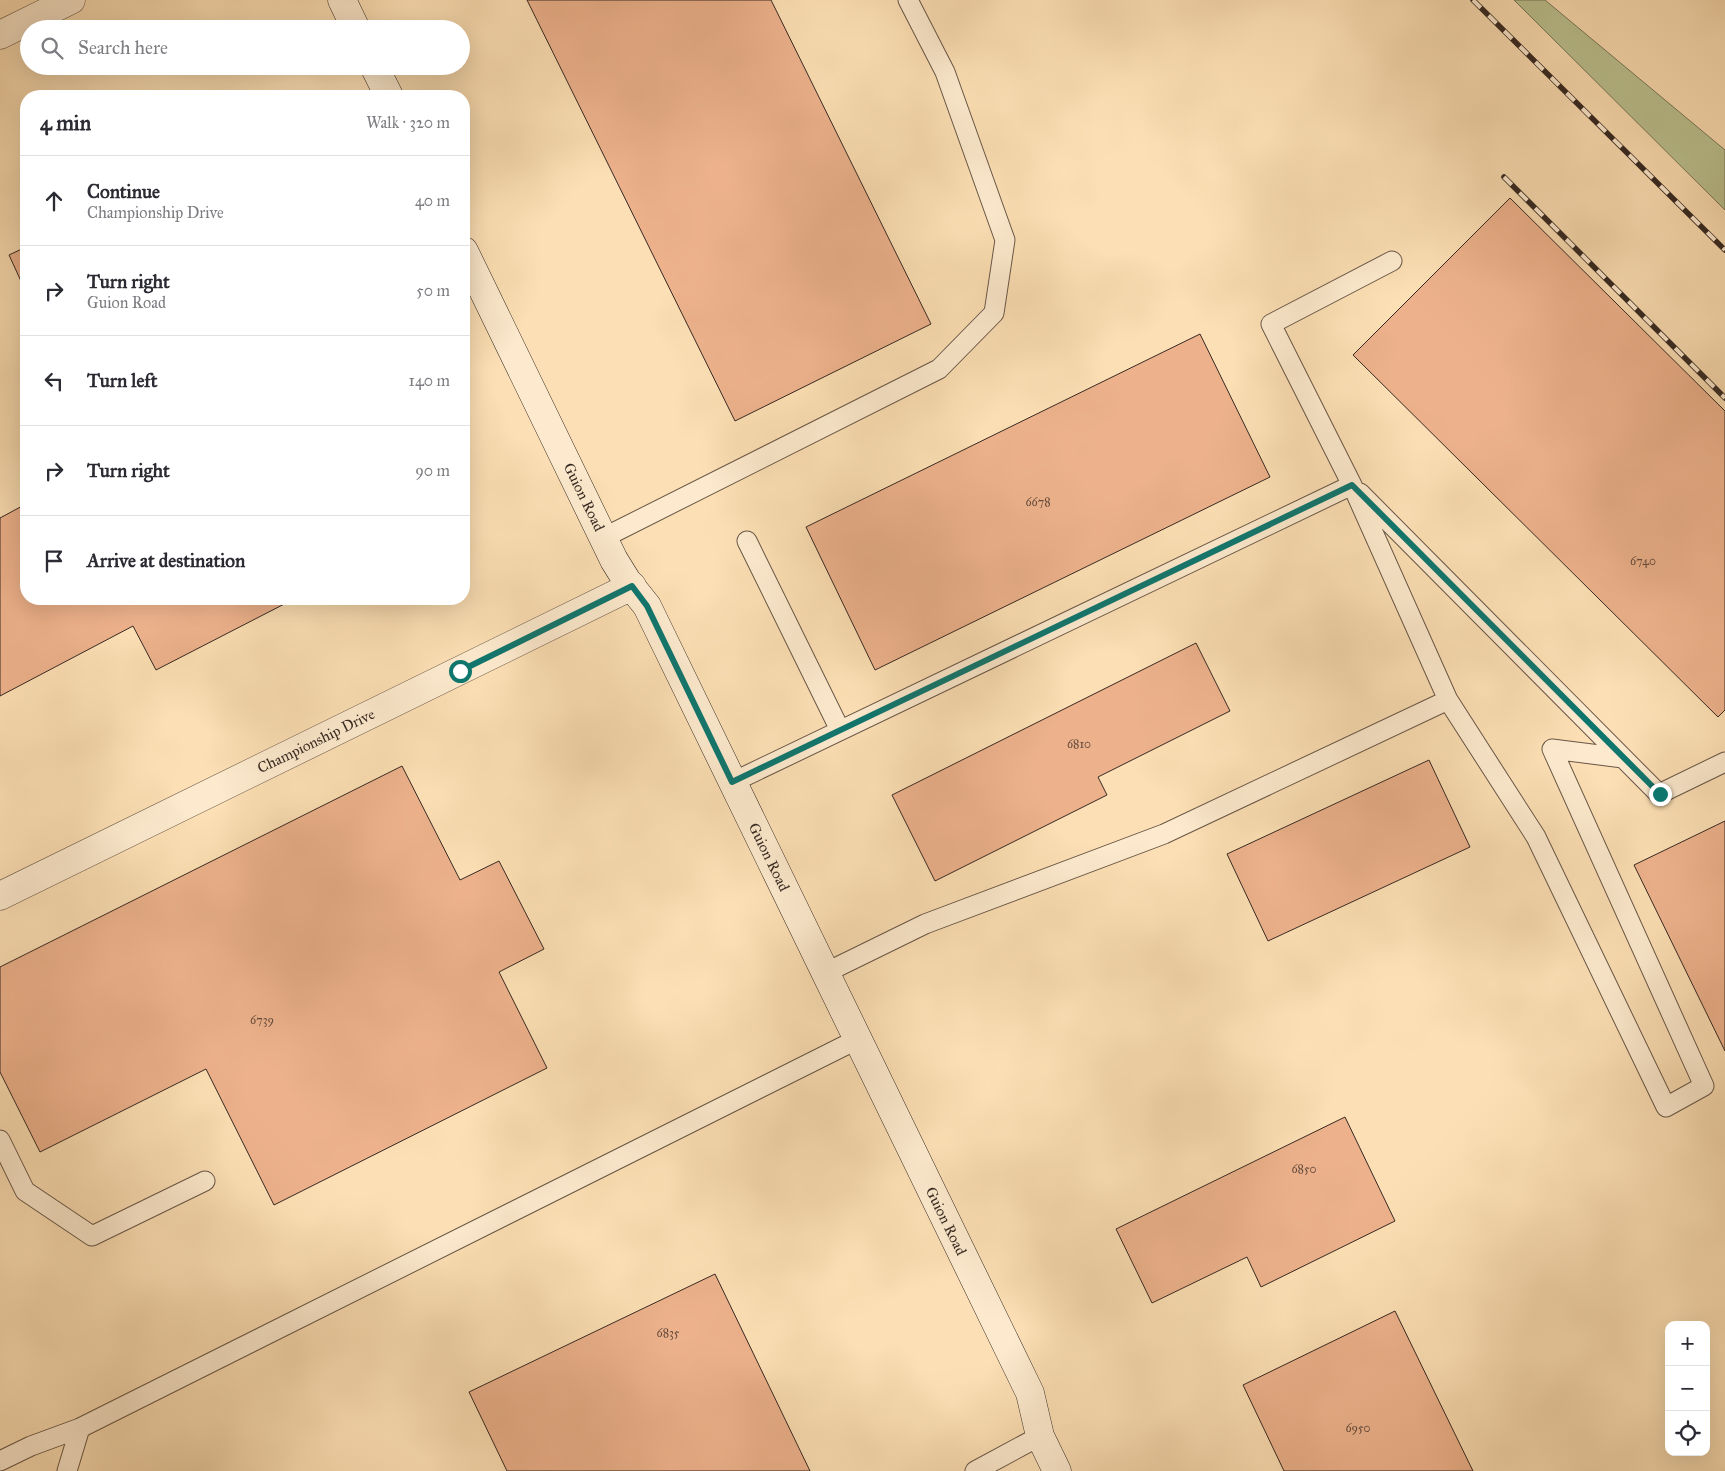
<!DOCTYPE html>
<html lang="en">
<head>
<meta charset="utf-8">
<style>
  :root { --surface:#fff; --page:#f7f7f7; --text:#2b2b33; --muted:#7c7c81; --line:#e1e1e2 }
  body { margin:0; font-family:"IM FELL Great Primer",serif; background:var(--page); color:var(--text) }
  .controls { position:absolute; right:15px; bottom:15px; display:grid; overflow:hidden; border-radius:10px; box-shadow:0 5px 20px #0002 }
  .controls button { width:45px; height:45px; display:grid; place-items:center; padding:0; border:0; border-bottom:1px solid var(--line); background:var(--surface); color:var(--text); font:25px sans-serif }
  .stop { position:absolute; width:15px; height:15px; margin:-11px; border:4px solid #0f766e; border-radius:50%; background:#fff }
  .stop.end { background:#0f766e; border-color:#fff; box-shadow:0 1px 5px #0008 }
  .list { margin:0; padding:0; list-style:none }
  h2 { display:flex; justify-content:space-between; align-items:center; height:65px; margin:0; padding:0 20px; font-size:21px }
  h2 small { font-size:16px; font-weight:400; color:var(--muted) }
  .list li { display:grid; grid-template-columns:32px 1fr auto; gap:15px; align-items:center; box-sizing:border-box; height:90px; padding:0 20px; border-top:1px solid var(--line) }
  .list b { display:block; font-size:19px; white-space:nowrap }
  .list p { margin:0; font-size:16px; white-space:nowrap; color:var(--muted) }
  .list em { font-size:16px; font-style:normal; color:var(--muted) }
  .icon { flex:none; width:28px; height:28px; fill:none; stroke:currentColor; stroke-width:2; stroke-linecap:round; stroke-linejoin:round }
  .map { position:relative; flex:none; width:1725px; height:1471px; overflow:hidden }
  .search { position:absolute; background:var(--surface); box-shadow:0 5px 20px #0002; left:20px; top:20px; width:450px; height:55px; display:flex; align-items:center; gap:12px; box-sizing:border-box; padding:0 18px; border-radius:28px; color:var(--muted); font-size:19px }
  .panel { position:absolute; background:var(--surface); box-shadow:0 5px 20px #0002; left:20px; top:90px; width:450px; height:515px; border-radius:20px }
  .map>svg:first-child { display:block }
  .green { fill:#bbc290; stroke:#78765a }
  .building { fill:#edb28c; stroke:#362923 }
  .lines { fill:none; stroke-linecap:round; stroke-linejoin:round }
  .lane-casing { stroke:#685647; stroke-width:21 }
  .street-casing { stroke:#685647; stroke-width:29 }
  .secondary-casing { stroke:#362923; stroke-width:29 }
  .lane { stroke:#fdeace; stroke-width:19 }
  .street { stroke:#fdeace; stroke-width:28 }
  .secondary { stroke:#fdeace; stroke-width:28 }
  .rail-casing { stroke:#362923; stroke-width:5.5 }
  .rail { stroke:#fdeace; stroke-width:4; stroke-dasharray:11; stroke-linecap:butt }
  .route { stroke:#0f766e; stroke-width:6 }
  .labels { text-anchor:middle; stroke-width:5; stroke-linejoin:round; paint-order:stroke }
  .number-label { font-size:12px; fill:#644b3d }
  .street-label { font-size:15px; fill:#362923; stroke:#fdeace }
</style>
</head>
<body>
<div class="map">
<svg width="1725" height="1471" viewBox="0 0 1725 1471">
  <rect width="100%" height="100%" fill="#fcdfb4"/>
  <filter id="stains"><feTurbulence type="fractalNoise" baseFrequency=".004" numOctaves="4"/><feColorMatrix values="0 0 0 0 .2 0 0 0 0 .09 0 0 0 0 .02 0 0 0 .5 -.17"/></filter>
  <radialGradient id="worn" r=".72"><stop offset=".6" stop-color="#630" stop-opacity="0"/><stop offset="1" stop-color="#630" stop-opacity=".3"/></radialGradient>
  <path class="green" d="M1514,0H1545L1725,150V210Z"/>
  <path class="building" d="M527,0H771L931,324L735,421Z
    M1510,198L1725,411V710L1718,717L1353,355Z
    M26,247V292L9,255Z
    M1200,334L1270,477L875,670L806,527Z
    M26,504V599H294L156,670L133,626L0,696V518Z
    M1196,643L1230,711L1098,777L1107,795L935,881L892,795Z
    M1429,760L1470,847L1268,941L1227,854Z
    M402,766L460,880L499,861L544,949L499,972L547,1068L274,1205L206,1069L40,1152L0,1072V967Z
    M1725,821V1051L1634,865Z
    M1345,1117L1395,1221L1261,1287L1247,1257L1152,1303L1116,1229Z
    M715,1274L810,1471H507L469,1392Z
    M1395,1311L1473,1471H1284L1243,1385Z"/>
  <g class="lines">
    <g class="lane-casing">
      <path id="lane" d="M1360,493L1659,794L1725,762
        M603,538L939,369L994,313L1005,240L945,72L908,0
        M747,541L840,730
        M1448,700L1536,837L1666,1107L1704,1086L1552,749L1623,758
        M733,782L1352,485L1271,324L1392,261
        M825,973L925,924L1164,834L1448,700L1352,485
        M0,1140L25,1191L92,1236L205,1181
        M0,1461L31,1446L80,1428
        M67,1471L80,1428L858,1039
        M975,1471L1040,1436"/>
    </g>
    <g class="street-casing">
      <path id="street" d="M0,35L71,0
        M0,896L632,586"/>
    </g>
    <g class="secondary-casing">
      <path id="secondary" d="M342,0L356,29
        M374,66L389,96
        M464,251L614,560L627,581L647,606L1030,1393L1040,1436L1057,1471"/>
    </g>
    <use href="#lane" class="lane"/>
    <use href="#street" class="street"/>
    <use href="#secondary" class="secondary"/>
    <g class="rail-casing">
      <path id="rail" d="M1473,0L1725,250
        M1504,177L1725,398"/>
    </g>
    <use href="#rail" class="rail"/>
  </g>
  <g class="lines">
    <path class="route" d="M460,671L632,586L647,606L732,782L1352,485L1660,794"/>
  </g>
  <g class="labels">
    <g class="number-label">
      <text x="1038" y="506">6678</text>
      <text x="1643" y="565">6740</text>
      <text x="1079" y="748">6810</text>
      <text x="262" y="1024">6739</text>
      <text x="1304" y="1173">6850</text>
      <text x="668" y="1337">6835</text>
      <text x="1358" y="1432">6950</text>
    </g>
    <g class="street-label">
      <text transform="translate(584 497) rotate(64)" y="5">Guion Road</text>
      <text transform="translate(316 741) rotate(-26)" y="5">Championship Drive</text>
      <text transform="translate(769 857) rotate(64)" y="5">Guion Road</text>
      <text transform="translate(946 1221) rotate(64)" y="5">Guion Road</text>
    </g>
  </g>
  <rect width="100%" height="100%" filter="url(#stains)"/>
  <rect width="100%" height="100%" fill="url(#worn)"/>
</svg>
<div class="controls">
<button>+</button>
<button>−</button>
<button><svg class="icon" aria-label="locate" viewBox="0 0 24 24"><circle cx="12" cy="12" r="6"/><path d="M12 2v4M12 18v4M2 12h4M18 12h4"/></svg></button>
</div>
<div class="stop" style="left:460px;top:671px"></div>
<div class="stop end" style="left:1660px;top:794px"></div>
<div class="search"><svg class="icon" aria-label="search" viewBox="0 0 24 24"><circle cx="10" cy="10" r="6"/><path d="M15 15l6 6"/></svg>Search here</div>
<section class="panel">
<h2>4 min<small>Walk · 320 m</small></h2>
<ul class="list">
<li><svg class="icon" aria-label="ahead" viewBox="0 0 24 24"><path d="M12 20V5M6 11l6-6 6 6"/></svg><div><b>Continue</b><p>Championship Drive</p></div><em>40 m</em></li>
<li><svg class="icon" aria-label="right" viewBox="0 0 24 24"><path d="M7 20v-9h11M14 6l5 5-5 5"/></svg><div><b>Turn right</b><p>Guion Road</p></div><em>50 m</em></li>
<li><svg class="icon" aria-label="left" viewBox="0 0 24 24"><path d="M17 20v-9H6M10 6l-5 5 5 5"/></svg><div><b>Turn left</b></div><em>140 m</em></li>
<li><svg class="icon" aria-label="right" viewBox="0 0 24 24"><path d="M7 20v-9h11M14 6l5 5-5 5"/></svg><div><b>Turn right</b></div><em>90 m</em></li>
<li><svg class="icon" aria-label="arrive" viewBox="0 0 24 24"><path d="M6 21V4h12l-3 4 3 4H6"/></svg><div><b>Arrive at destination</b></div></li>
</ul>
</section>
</div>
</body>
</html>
